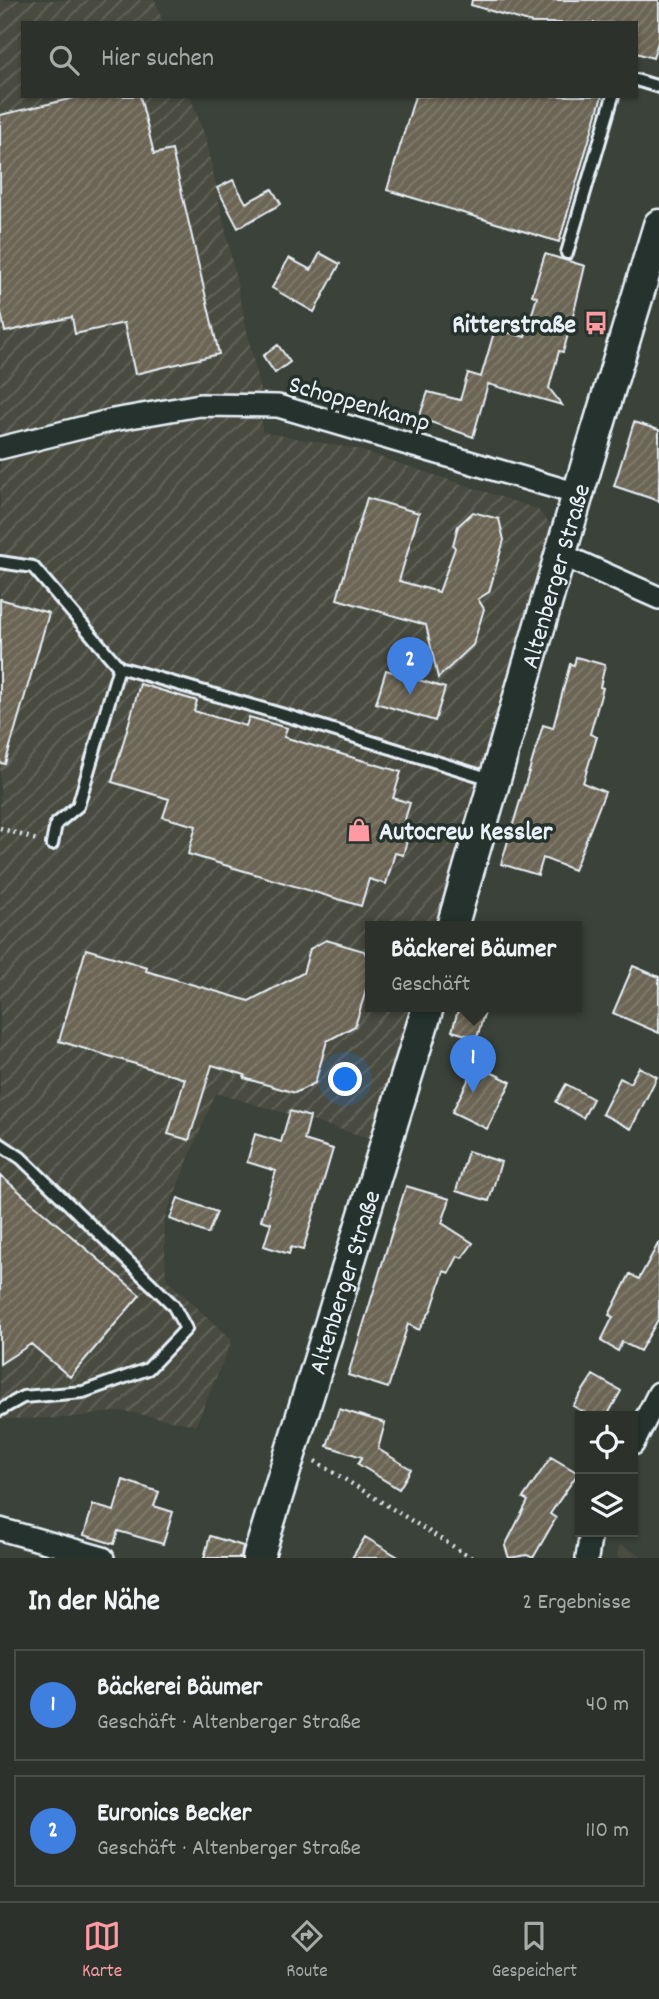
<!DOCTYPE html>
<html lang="de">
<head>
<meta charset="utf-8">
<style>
  :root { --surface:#2c322b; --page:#383e37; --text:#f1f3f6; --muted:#a6aaa9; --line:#484d47; --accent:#ff9aa2 }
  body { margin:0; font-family:Dekko,sans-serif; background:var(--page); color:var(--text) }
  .controls { position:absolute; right:21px; bottom:21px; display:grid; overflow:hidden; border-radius:0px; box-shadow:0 2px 5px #0004 }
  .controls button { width:63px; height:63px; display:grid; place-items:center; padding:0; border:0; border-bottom:2px solid var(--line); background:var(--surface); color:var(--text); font:35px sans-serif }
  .you { position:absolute; left:346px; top:1080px; width:24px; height:24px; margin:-18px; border:5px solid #fff; border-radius:50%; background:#1a73e8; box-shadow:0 0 0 10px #1a73e833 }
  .badge { display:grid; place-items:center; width:46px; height:46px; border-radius:50%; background:var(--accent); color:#fff; font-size:23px; font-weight:700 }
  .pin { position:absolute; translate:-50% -58px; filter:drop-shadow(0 2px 4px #0008) }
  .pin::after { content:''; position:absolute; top:37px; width:24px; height:21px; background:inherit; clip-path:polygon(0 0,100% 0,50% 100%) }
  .popup { position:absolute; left:365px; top:921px; width:217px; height:91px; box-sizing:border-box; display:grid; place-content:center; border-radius:0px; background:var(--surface); filter:drop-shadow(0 2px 5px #0005); font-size:23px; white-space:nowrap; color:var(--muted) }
  .popup b { font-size:26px; color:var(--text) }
  .popup::after { content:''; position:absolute; left:50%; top:100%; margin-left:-14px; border:14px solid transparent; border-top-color:var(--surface) }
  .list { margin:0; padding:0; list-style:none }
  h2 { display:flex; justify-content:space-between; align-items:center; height:91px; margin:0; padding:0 28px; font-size:30px }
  h2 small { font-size:23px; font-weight:400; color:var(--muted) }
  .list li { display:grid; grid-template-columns:46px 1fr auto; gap:21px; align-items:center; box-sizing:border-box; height:112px; margin:0 14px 14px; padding:0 14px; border:2px solid var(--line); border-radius:0px }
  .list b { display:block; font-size:26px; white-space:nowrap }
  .list p { margin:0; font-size:23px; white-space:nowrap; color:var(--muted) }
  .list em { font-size:23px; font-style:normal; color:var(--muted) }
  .icon { flex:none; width:38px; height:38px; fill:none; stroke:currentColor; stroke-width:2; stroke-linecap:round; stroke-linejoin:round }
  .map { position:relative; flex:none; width:659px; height:1558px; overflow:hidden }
  .search { position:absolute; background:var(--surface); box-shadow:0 2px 5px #0004; left:21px; right:21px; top:21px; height:77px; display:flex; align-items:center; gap:18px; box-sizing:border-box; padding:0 24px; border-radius:0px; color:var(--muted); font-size:26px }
  .sheet { height:343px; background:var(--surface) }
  nav { display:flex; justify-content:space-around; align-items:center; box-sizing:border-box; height:98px; border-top:2px solid var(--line); background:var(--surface); font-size:19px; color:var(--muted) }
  nav a { display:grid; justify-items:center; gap:4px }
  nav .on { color:var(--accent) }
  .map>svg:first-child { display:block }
  .built { fill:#4a4c41 }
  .industrial { fill:url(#industrial-furrows) }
  .building { fill:url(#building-hatch); stroke:#e8f1f8; stroke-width:2 }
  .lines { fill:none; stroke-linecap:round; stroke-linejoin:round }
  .lane-casing { stroke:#e8f1f8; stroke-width:16 }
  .street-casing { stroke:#e8f1f8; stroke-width:26 }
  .secondary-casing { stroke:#e8f1f8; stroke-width:35 }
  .path { stroke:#e8f1f8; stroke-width:4.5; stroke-dasharray:2 5; stroke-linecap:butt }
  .lane { stroke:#26332d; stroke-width:10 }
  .street { stroke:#26332d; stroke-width:21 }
  .secondary { stroke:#26332d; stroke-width:30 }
  .labels { text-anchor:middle; stroke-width:7; stroke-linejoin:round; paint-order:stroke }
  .poi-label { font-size:26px; font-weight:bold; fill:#e8f1f8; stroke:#26332d; text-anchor:end }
  .street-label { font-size:26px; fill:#e8f1f8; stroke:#26332d }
</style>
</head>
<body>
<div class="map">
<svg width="659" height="1558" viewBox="0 0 659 1558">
  <defs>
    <pattern id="industrial-furrows" width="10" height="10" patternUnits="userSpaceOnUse" patternTransform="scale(1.75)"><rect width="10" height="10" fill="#4a4c41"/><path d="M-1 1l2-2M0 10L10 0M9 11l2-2" fill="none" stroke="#64665d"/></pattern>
    <pattern id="building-hatch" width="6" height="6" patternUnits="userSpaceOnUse" patternTransform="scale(1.75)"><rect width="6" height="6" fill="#6c6555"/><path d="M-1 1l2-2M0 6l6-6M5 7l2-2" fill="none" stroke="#817c6e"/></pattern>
  </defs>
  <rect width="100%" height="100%" fill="#3b4239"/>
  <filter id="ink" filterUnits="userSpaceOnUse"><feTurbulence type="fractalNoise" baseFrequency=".0143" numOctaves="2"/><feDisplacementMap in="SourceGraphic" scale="14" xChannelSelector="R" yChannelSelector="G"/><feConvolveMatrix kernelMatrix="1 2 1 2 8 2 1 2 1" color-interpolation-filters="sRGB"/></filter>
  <g filter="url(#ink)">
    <path class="built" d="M619,1544L646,1558H617Z"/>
    <path class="industrial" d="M0,0H155L163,23H23V96H190L206,139L260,391L262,432L356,449L537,509L562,539L447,927H370V1007H423L383,1142L216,1093L189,1157L164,1221L166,1279L232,1340L196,1425L122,1411L66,1418L0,1419Z"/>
    <path class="building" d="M472,0H659V39L653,58L636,53V23H532L471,5Z
      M83,96H140L154,154L172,150L219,354L135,374L124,323L75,334L72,317L5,332L0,308V115Z
      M415,96H602L559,242L387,190Z
      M233,180L246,203L272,189L281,204L238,228L217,188Z
      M320,253L340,264L314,312L272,288L289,258L311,270Z
      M545,254L585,266L571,324L563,352L559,351L549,388L562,405L488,384L473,437L419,418L428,392L460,400L468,373L481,377L495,329L525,337L537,297L532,295Z
      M278,345L290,362L275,373L263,356Z
      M634,422L659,430V501L614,486Z
      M367,498L419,513L399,581L439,592L455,548L453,545L458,526L473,512L499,519L504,540L489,592L478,599L484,609L473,645L438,678L426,625L337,599Z
      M0,599L49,613L5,764L0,763Z
      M576,657L605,665L600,687L603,688L590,734L597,737L583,783L605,792L574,870L543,858L538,875L501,864L543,725L553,728L570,664L574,665Z
      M386,670L445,688L435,721L376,703Z
      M140,684L197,701L194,711L246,726L249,717L287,728L284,737L401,772L393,798L410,803L401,832L408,837L403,855L395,853L386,884L369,879L361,906L188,854L196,826L163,817L169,799L112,782Z
      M326,940L364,951L370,962V977L355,1026L327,1041L315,1083L295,1093L244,1078L245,1075L212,1065L189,1140L168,1134L185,1079L59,1041L86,949L147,967L146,971L249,1001L303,973L310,949Z
      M633,966L659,977V1033L613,1013Z
      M459,1007H486L477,1038L452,1031Z
      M476,1065L511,1082L487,1129L452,1112Z
      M639,1067L657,1077L631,1129L602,1114L620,1078L630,1083Z
      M566,1084L593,1099L583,1118L556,1102Z
      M290,1111L310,1117L304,1140L333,1149L303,1250L291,1247L289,1254L264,1246L271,1223L261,1220L276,1171L247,1162L255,1134L281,1142Z
      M468,1151L501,1162L489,1201L456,1191Z
      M0,1175L140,1295L70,1377L31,1344L0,1364Z
      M406,1186L450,1199L442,1223L473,1243L462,1258L458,1256L449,1273L444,1271L432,1308L419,1330L408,1324L388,1388L348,1375Z
      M178,1198L217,1212L208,1234L170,1219Z
      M659,1242V1318L640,1351L622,1342L618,1351L601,1341L613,1317L609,1315L630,1274L639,1279Z
      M593,1375L621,1391L607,1416H591L573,1406Z
      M339,1409L385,1423L378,1449L411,1469L399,1489L358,1464L362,1457L327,1446Z
      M551,1457L578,1473L550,1514L556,1518L533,1558L527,1555L509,1558L505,1546L528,1501L523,1498Z
      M123,1480L159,1492L154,1506L173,1512L163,1544L118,1531L114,1544L84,1535L93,1505L114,1511Z
      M210,1536L243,1546L241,1558H204Z
      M365,1537L400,1558H352Z"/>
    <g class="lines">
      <g class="lane-casing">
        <path id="lane" d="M636,80L659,87
          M567,253L613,96
          M0,562L33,567L119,667
          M52,844L56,824L78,806L119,667L291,717L491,779
          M0,1144L21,1158L173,1305L186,1329L148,1369L83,1392L23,1397L0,1410"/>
      </g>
      <g class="street-casing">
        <path id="street" d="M0,448L113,420L200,405L278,406L578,494
          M560,554L659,598
          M633,1444L659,1393
          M0,1529L103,1558
          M587,1558L591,1532"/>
      </g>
      <g class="secondary-casing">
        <g id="secondary">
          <path id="s1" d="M452,927L578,494L659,225"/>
          <path id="s2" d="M258,1558L428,1007"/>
        </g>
      </g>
      <path class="path" d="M0,828L37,840
        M315,1461L472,1558"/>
      <use href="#lane" class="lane"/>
      <use href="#street" class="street"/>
      <use href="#secondary" class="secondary"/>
    </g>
  </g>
  <defs>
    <g id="bus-bare" transform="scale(1.89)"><path d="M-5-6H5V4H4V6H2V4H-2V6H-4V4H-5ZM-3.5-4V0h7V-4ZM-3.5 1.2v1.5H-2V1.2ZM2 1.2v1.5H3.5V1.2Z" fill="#ff9aa2" stroke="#26332d" stroke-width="2.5" paint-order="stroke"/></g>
    <g id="shop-bare" transform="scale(1.89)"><path d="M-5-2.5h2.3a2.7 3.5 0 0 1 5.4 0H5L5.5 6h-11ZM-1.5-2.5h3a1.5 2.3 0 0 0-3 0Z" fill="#ff9aa2" stroke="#26332d" stroke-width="2.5" paint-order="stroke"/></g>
  </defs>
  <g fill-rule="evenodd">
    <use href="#bus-bare" x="596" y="323"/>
    <use href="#shop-bare" x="359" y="830"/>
  </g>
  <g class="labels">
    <g class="poi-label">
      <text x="576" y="332">Ritterstraße</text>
      <text x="379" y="839" text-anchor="start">Autocrew Kessler</text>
    </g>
    <g class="street-label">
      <text transform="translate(360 402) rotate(16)" y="9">Schoppenkamp</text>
      <text dy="9" stroke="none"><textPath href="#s1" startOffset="366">Altenberger Straße</textPath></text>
      <text dy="9" stroke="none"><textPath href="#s2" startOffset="289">Altenberger Straße</textPath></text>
    </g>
  </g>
</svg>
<div class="controls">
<button><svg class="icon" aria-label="locate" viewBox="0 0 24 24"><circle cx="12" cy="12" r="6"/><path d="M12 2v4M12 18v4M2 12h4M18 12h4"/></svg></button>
<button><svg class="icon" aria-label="layers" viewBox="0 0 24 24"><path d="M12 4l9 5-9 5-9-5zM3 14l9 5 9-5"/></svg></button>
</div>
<div class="you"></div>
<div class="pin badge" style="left:473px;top:1093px;background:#3f7fe0">1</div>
<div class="popup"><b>Bäckerei Bäumer</b>Geschäft</div>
<div class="pin badge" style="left:410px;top:695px;background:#3f7fe0">2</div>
<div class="search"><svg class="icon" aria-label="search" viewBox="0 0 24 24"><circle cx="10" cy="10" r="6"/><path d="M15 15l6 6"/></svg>Hier suchen</div>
</div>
<section class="sheet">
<h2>In der Nähe<small>2 Ergebnisse</small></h2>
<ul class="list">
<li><span class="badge" style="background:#3f7fe0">1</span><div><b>Bäckerei Bäumer</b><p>Geschäft · Altenberger Straße</p></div><em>40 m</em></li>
<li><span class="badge" style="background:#3f7fe0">2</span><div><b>Euronics Becker</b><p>Geschäft · Altenberger Straße</p></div><em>110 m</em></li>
</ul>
</section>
<nav>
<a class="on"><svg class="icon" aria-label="map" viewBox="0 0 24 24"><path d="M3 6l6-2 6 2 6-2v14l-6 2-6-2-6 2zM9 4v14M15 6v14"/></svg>Karte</a>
<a><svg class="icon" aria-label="directions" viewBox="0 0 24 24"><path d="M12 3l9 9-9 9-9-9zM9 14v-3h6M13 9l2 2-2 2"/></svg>Route</a>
<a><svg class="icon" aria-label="saved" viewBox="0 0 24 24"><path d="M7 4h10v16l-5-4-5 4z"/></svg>Gespeichert</a>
</nav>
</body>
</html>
